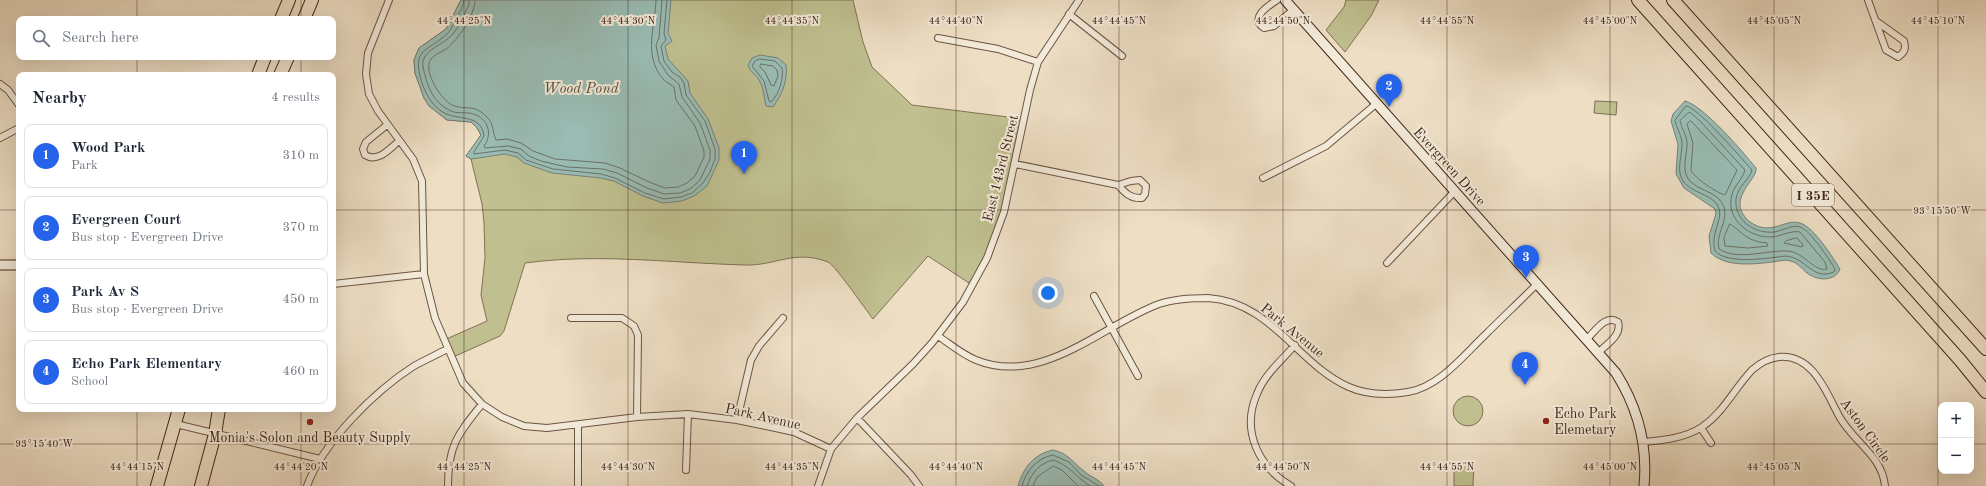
<!DOCTYPE html>
<html lang="en">
<head>
<meta charset="utf-8">
<style>
  :root { --surface:#fff; --page:#f6f6f7; --text:#1f2937; --muted:#747a83; --line:#e0e1e3; --accent:#2563eb }
  body { margin:0; font-family:"Old Standard TT",serif; background:var(--page); color:var(--text) }
  .controls { position:absolute; right:12px; bottom:12px; display:grid; overflow:hidden; border-radius:8px; box-shadow:0 4px 16px #0002 }
  .controls button { width:36px; height:36px; display:grid; place-items:center; padding:0; border:0; border-bottom:1px solid var(--line); background:var(--surface); color:var(--text); font:20px sans-serif }
  .you { position:absolute; left:1048px; top:293px; width:14px; height:14px; margin:-10px; border:3px solid #fff; border-radius:50%; background:#1a73e8; box-shadow:0 0 0 6px #1a73e833 }
  .badge { display:grid; place-items:center; width:26px; height:26px; border-radius:50%; background:var(--accent); color:#fff; font-size:13px; font-weight:700 }
  .pin { position:absolute; translate:-50% -33px; filter:drop-shadow(0 1px 2px #0008) }
  .pin::after { content:''; position:absolute; top:21px; width:14px; height:12px; background:inherit; clip-path:polygon(0 0,100% 0,50% 100%) }
  .list { margin:0; padding:0; list-style:none }
  h2 { display:flex; justify-content:space-between; align-items:center; height:52px; margin:0; padding:0 16px; font-size:17px }
  h2 small { font-size:13px; font-weight:400; color:var(--muted) }
  .list li { display:grid; grid-template-columns:26px 1fr auto; gap:12px; align-items:center; box-sizing:border-box; height:64px; margin:0 8px 8px; padding:0 8px; border:1px solid var(--line); border-radius:8px }
  .list b { display:block; font-size:15px; white-space:nowrap }
  .list p { margin:0; font-size:13px; white-space:nowrap; color:var(--muted) }
  .list em { font-size:13px; font-style:normal; color:var(--muted) }
  .icon { flex:none; width:22px; height:22px; fill:none; stroke:currentColor; stroke-width:2; stroke-linecap:round; stroke-linejoin:round }
  .map { position:relative; flex:none; width:1986px; height:486px; overflow:hidden }
  .search { position:absolute; background:var(--surface); box-shadow:0 4px 16px #0002; left:16px; top:16px; width:320px; height:44px; display:flex; align-items:center; gap:10px; box-sizing:border-box; padding:0 14px; border-radius:8px; color:var(--muted); font-size:15px }
  .panel { position:absolute; background:var(--surface); box-shadow:0 4px 16px #0002; left:16px; top:72px; width:320px; height:340px; border-radius:8px }
  .map>svg:first-child { display:block }
  .green { fill:#bfbf8f; stroke:#807254 }
  .water { fill:#99bcb4; stroke:#758076 }
  .lines { fill:none; stroke-linecap:round; stroke-linejoin:round }
  .shore { stroke:#6c7167; stroke-width:1 }
  .street-casing { stroke:#6b5444; stroke-width:8 }
  .secondary-casing { stroke:#40261a; stroke-width:11 }
  .highway-casing { stroke:#40261a; stroke-width:14 }
  .street { stroke:#f3ead9; stroke-width:6 }
  .secondary { stroke:#f3ead9; stroke-width:9 }
  .highway { stroke:#eddec4; stroke-width:12 }
  .ticks { fill:none; stroke:#40261a; stroke-width:1; stroke-opacity:0.45 }
  .poi-dot { fill:#8f2418; stroke:#f3ead9; stroke-width:1.5 }
  .labels { text-anchor:middle; stroke-width:4; stroke-linejoin:round; paint-order:stroke }
  .shield { fill:#f3ead9; stroke:#766153; stroke-width:1 }
  .shield-label { font-size:13px; font-weight:bold; fill:#40261a }
  .street-label { font-size:14px; fill:#40261a; stroke:#f3ead9 }
  .poi-label { font-size:14px; fill:#40261a; stroke:#f3ead9; text-anchor:start }
  .water-label { font-size:15px; font-style:italic; fill:#564c40; stroke:#f3ead9 }
  .ticks-label { font-size:10px; text-anchor:middle; fill:#40261a; stroke:#f3ead9; stroke-width:4; stroke-linejoin:round; paint-order:stroke }
</style>
</head>
<body>
<div class="map">
<svg width="1986" height="486" viewBox="0 0 1986 486">
  <rect width="100%" height="100%" fill="#eddec4"/>
  <filter id="stains"><feTurbulence type="fractalNoise" baseFrequency=".005" numOctaves="4"/><feColorMatrix values="0 0 0 0 .2 0 0 0 0 .09 0 0 0 0 .02 0 0 0 .5 -.17"/></filter>
  <radialGradient id="worn" r=".72"><stop offset=".6" stop-color="#630" stop-opacity="0"/><stop offset="1" stop-color="#630" stop-opacity=".3"/></radialGradient>
  <path class="green" d="M461,0H853L863,42L872,67L912,105L1024,119L1004,212L972,285L928,256L873,319C866,310 835,265 828,262C794,249 776,266 745,265C671,263 598,253 525,263L504,331L500,336L451,358L444,340L487,321L481,295L485,258L484,223L482,204L471,159L466,156L481,135L477,128L471,122L447,120L429,106L424,98L415,73L414,60L419,48L446,29Z
    M1346,0H1379L1371,16L1345,52L1326,30L1344,7Z
    M1595,101L1617,102L1616,115L1594,113Z
    M1453 411a15 15 0 1 1 30 0a15 15 0 1 1-30 0Z
    M1454,462H1474L1473,486H1454Z"/>
  <path class="water" d="M461,0H671L668,33L672,41L665,46L668,59L688,81L690,93L708,119L719,148V160L707,186L694,196L682,201L663,203L643,196L614,181L601,178L552,173L524,163L517,157L505,154L471,159L466,156L481,135L477,128L471,122L447,120L429,106L424,98L415,73L414,60L419,48L446,29Z
    M760,55L778,58L786,65C788,80 782,95 773,107L766,106C764,98 764,88 759,80C756,74 750,73 748,65L752,58Z
    M1685,101C1704,106 1742,151 1756,168C1758,177 1738,190 1740,207C1741,212 1745,218 1750,222C1771,237 1785,218 1800,223C1814,227 1833,258 1840,269C1836,280 1822,281 1812,276C1801,271 1801,262 1786,260C1764,263 1728,270 1711,253L1709,236L1716,214L1715,209L1684,188L1676,174L1678,144L1671,121L1673,114Z
    M1053,450C1068,453 1073,463 1084,471C1090,477 1099,479 1104,486H1018C1023,468 1034,454 1053,450Z"/>
  <g class="lines">
    <path class="shore" d="M464,0C464,6 460,11 457,17C454,22 452,28 448,33C427,53 411,47 422,83C426,94 431,104 441,111C456,122 481,112 484,136L474,152V154L505,150L518,153L526,160L553,169L601,174L615,178L645,193L664,199L681,197L692,193L703,183L710,172L715,159V149L705,121L686,95L684,83L680,77L672,72L664,61L661,46L666,40L664,33L667,0
      M469,0V5C464,15 459,27 452,35C444,44 426,49 423,61C422,67 425,74 426,79C430,93 437,104 449,110C457,115 466,111 473,114C488,118 493,134 484,146L485,148L508,146L521,149L529,156L541,161L567,167L603,169L617,173L647,188L664,194L680,193L690,189L700,180L710,159V150L700,123L682,97L679,84L668,75L659,61L656,45L659,38L662,0
      M475,0C475,15 458,40 446,49C442,52 437,53 433,57C420,67 440,99 452,105C462,110 473,105 481,112C495,122 491,127 496,140L507,139L521,143L533,151L555,159L605,163L620,168L649,182L665,188L678,187L687,183L695,176L704,157V151L695,126L676,100L674,87C670,84 666,82 663,79C643,55 655,28 656,0
      M760,59L775,61L782,68C784,79 779,94 771,102L769,101L764,81L752,66L755,61Z
      M761,64L773,66L777,70L778,76L774,86L771,85L765,72L760,67Z
      M1686,106C1697,106 1742,159 1752,170C1750,179 1738,186 1736,199C1734,220 1754,234 1774,232C1782,231 1793,224 1800,227C1811,231 1829,259 1835,269L1834,272C1812,281 1807,258 1786,256C1768,258 1728,265 1715,251C1710,234 1723,219 1719,209C1715,194 1692,194 1683,181C1676,170 1682,157 1682,144C1682,136 1677,129 1675,121Z
      M1688,113L1690,112L1700,121L1745,170C1743,178 1735,185 1732,194C1725,219 1749,238 1772,237C1781,236 1792,230 1800,232L1825,262L1827,269C1815,273 1803,251 1787,251C1768,250 1737,261 1719,249C1715,234 1730,219 1723,205C1717,191 1698,191 1689,180C1681,170 1687,156 1687,144C1687,136 1682,129 1680,121Z
      M1691,121L1737,170L1725,195C1717,193 1694,178 1691,170L1693,143L1687,124Z
      M1730,224C1745,234 1746,241 1767,243L1768,246L1748,248L1725,246L1724,238Z
      M1797,238L1803,245L1802,247L1784,243L1786,241Z
      M1022,486C1026,471 1037,458 1053,455L1069,462L1081,475L1099,486
      M1027,486C1031,473 1040,463 1053,460C1068,464 1077,478 1090,486
      M1033,486L1037,477L1053,466L1062,470L1078,486"/>
    <g class="street-casing">
      <path id="street" d="M389,0L368,53L366,74L369,94L378,111L413,159L422,181L424,274L435,318L463,383L482,404L502,417L524,426L547,428L637,417L688,414L737,420L794,432L831,449
        M1277,0C1268,6 1249,18 1264,28L1274,26L1293,10
        M1868,0L1886,50L1898,57C1905,52 1906,49 1904,41L1876,21
        M1069,14L1122,56
        M938,38L998,49L1038,62
        M0,84L8,90L19,105
        M387,125L366,142L363,149L365,155C378,163 389,149 399,141
        M0,138L19,128
        M1015,164L1118,185C1125,193 1131,199 1142,198L1145,194L1146,186L1140,180L1131,181L1118,185
        M1263,178L1326,146L1376,104
        M1387,263L1454,192
        M333,284L424,274
        M1094,296L1138,376
        M571,318H622L634,326L638,335L637,417
        M938,336C950,344 963,355 976,360C1042,387 1102,325 1159,304C1174,299 1192,298 1208,298C1272,302 1297,364 1349,387C1367,395 1389,395 1408,392C1439,387 1463,356 1485,335C1502,318 1520,301 1537,284
        M1587,339C1596,330 1606,314 1618,322C1622,335 1608,343 1599,352
        M857,418L911,475L919,486
        M737,420L751,360L759,346L783,318
        M176,424L320,459
        M578,425V486
        M1701,428L1711,443
        M1644,442C1664,440 1685,438 1702,427C1724,412 1734,389 1752,370C1760,363 1768,358 1779,357C1813,354 1826,392 1839,416C1853,442 1882,455 1885,486
        M686,470L688,414
        M307,486C323,442 375,391 414,366C425,360 436,355 447,349
        M448,486C448,445 458,434 482,404
        M818,486L831,449L857,418L913,364L932,343L963,302L987,258L1004,212L1030,90L1038,62L1079,0
        M1291,486C1258,467 1241,430 1257,394C1264,375 1282,360 1295,345"/>
    </g>
    <g class="secondary-casing">
      <path id="secondary" d="M1285,0L1616,373C1638,408 1648,444 1644,486
        M0,265H19"/>
    </g>
    <g class="highway-casing">
      <path id="highway" d="M1638,0L1960,360L1986,392
        M1673,0L1986,349
        M281,19L289,0
        M304,19L312,0
        M258,75L265,57
        M280,75L288,57
        M157,486L179,409
        M201,486L215,434L219,409"/>
    </g>
    <use href="#street" class="street"/>
    <use href="#secondary" class="secondary"/>
    <use href="#highway" class="highway"/>
  </g>
  <path class="ticks" d="M137,0V19M301,0V19M464,0V486M628,0V486M792,0V486M956,0V486M1119,0V486M1283,0V486M1447,0V486M1610,0V486M1774,0V486M1938,0V486M137,57V75M301,57V75M0,210H19M333,210H1986M137,409V486M301,409V486M0,444H1941M1971,444H1986"/>
  <g class="poi-dot">
    <circle cx="1546" cy="421" r="4"/>
    <circle cx="310" cy="422" r="4"/>
  </g>
  <g class="labels">
    <rect class="shield" x="1792" y="184" width="42" height="22" rx="3"/>
    <g class="shield-label">
      <text x="1813" y="200">I 35E</text>
    </g>
    <g class="street-label">
      <text transform="translate(1450 166) rotate(48)" y="5">Evergreen Drive</text>
      <text transform="translate(1000 168) rotate(-76)" y="5">East 143rd Street</text>
      <text transform="translate(1293 330) rotate(39)" y="5">Park Avenue</text>
      <text transform="translate(763 416) rotate(13)" y="5">Park Avenue</text>
      <text transform="translate(1866 430) rotate(54)" y="5">Aston Circle</text>
    </g>
    <g class="poi-label">
      <text x="1554" y="418">Echo Park<tspan x="1554" dy="16">Elemetary</tspan></text>
      <text x="310" y="442" text-anchor="middle">Monia's Solon and Beauty Supply</text>
    </g>
    <g class="water-label">
      <text x="581" y="93">Wood Pond</text>
    </g>
  </g>
  <g class="ticks-label">
    <text x="464" y="24">44°44'25"N</text>
    <text x="628" y="24">44°44'30"N</text>
    <text x="792" y="24">44°44'35"N</text>
    <text x="956" y="24">44°44'40"N</text>
    <text x="1119" y="24">44°44'45"N</text>
    <text x="1283" y="24">44°44'50"N</text>
    <text x="1447" y="24">44°44'55"N</text>
    <text x="1610" y="24">44°45'00"N</text>
    <text x="1774" y="24">44°45'05"N</text>
    <text x="1938" y="24">44°45'10"N</text>
    <text x="1942" y="214">93°15'50"W</text>
    <text x="44" y="447">93°15'40"W</text>
    <text x="137" y="470">44°44'15"N</text>
    <text x="301" y="470">44°44'20"N</text>
    <text x="464" y="470">44°44'25"N</text>
    <text x="628" y="470">44°44'30"N</text>
    <text x="792" y="470">44°44'35"N</text>
    <text x="956" y="470">44°44'40"N</text>
    <text x="1119" y="470">44°44'45"N</text>
    <text x="1283" y="470">44°44'50"N</text>
    <text x="1447" y="470">44°44'55"N</text>
    <text x="1610" y="470">44°45'00"N</text>
    <text x="1774" y="470">44°45'05"N</text>
  </g>
  <rect width="100%" height="100%" filter="url(#stains)"/>
  <rect width="100%" height="100%" fill="url(#worn)"/>
</svg>
<div class="controls">
<button>+</button>
<button>−</button>
</div>
<div class="you"></div>
<div class="pin badge" style="left:744px;top:174px">1</div>
<div class="pin badge" style="left:1389px;top:107px">2</div>
<div class="pin badge" style="left:1526px;top:278px">3</div>
<div class="pin badge" style="left:1525px;top:385px">4</div>
<div class="search"><svg class="icon" aria-label="search" viewBox="0 0 24 24"><circle cx="10" cy="10" r="6"/><path d="M15 15l6 6"/></svg>Search here</div>
<section class="panel">
<h2>Nearby<small>4 results</small></h2>
<ul class="list">
<li><span class="badge">1</span><div><b>Wood Park</b><p>Park</p></div><em>310 m</em></li>
<li><span class="badge">2</span><div><b>Evergreen Court</b><p>Bus stop · Evergreen Drive</p></div><em>370 m</em></li>
<li><span class="badge">3</span><div><b>Park Av S</b><p>Bus stop · Evergreen Drive</p></div><em>450 m</em></li>
<li><span class="badge">4</span><div><b>Echo Park Elementary</b><p>School</p></div><em>460 m</em></li>
</ul>
</section>
</div>
</body>
</html>
